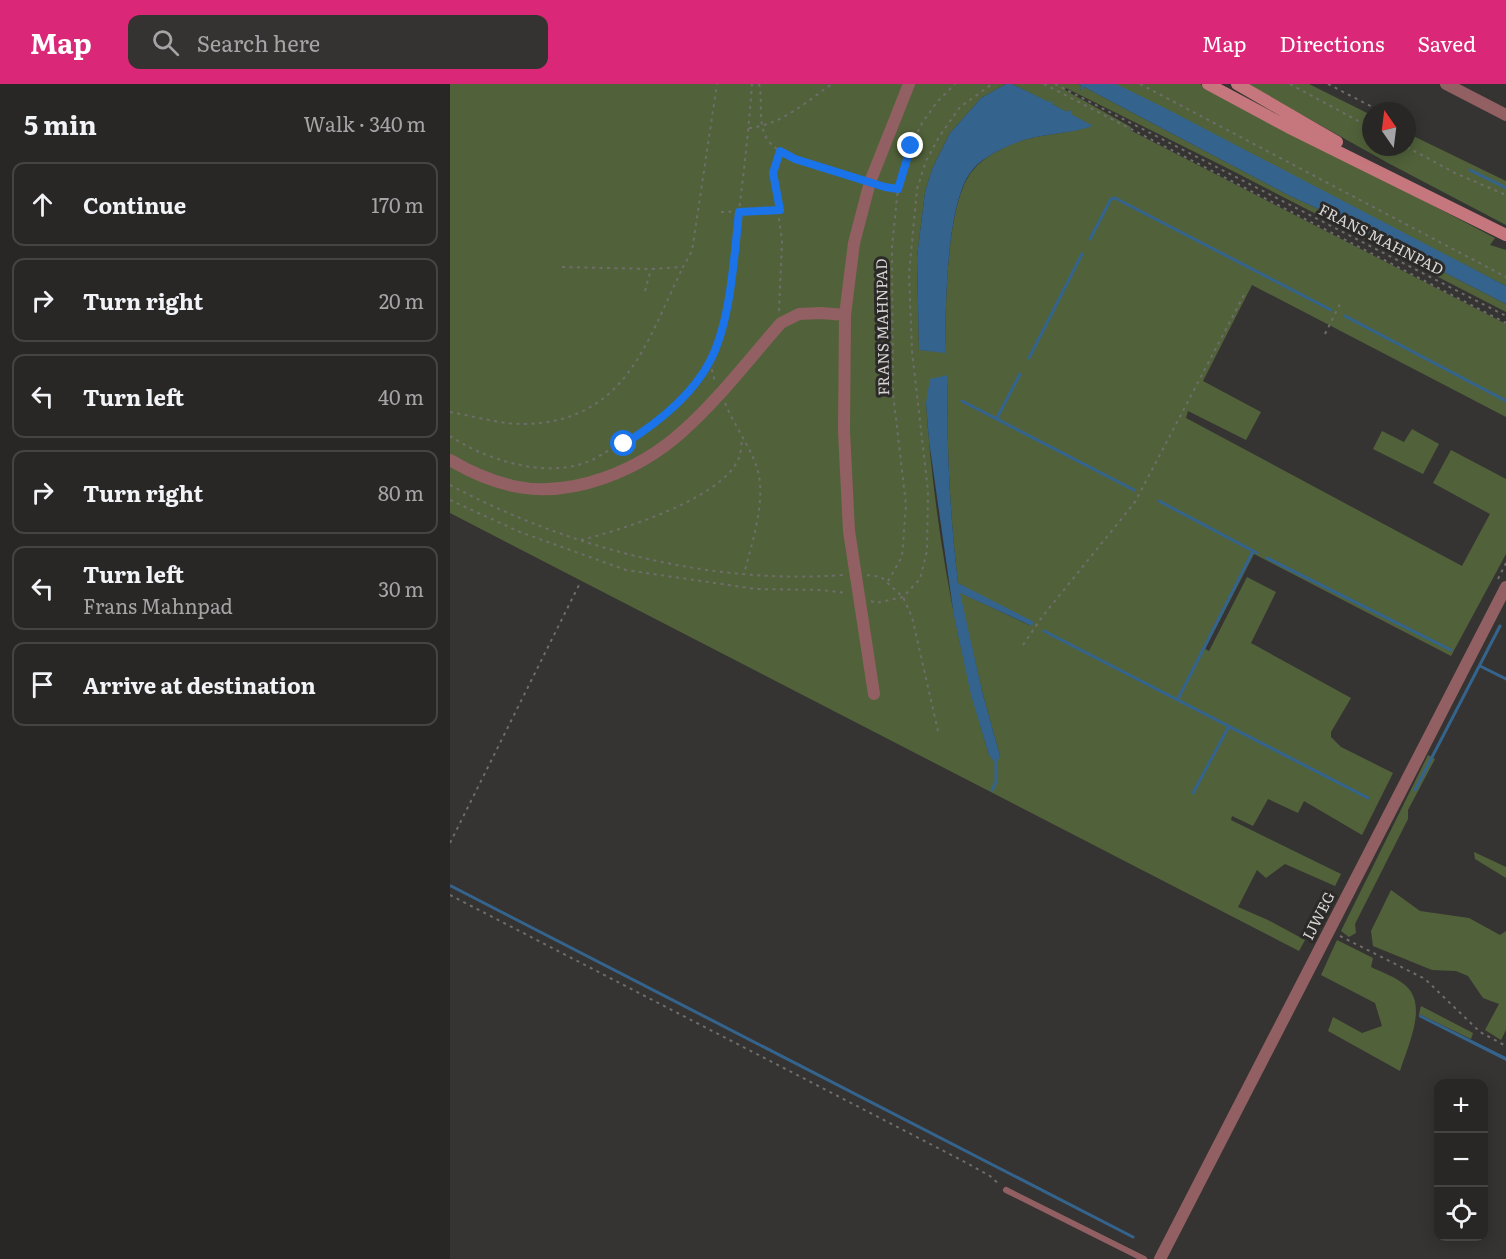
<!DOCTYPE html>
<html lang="en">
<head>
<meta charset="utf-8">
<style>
  :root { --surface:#282726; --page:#343332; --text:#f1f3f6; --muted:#a5a5a7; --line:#444443; --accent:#db2777 }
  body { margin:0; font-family:Literata,serif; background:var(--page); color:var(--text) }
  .controls { position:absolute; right:18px; bottom:18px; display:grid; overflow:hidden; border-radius:12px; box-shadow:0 3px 15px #0003 }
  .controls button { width:54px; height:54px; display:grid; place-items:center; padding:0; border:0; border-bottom:2px solid var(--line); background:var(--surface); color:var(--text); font:30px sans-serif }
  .compass { position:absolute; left:912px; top:18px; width:54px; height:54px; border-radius:50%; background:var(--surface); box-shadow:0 3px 15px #0003; rotate:346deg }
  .stop { position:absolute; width:18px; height:18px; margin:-14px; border:4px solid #1a73e8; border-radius:50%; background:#fff }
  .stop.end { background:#1a73e8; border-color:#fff; box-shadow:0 2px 6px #0008 }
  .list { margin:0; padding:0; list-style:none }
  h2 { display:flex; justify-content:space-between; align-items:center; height:78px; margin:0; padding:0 24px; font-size:26px }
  h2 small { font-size:20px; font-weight:400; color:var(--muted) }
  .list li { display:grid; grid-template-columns:39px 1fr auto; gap:18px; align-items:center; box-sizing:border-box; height:84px; margin:0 12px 12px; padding:0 12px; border:2px solid var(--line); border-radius:12px }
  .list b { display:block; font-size:22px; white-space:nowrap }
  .list p { margin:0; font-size:20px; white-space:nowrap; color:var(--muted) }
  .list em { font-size:20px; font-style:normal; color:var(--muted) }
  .icon { flex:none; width:33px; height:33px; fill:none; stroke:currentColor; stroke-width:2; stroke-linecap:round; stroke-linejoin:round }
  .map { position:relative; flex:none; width:1056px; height:1175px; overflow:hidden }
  header { display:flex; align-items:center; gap:36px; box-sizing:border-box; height:84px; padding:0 30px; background:var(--accent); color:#fff }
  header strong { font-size:28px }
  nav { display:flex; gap:33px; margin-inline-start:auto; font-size:21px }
  .search { width:420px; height:54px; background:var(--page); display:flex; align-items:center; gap:15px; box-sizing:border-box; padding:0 21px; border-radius:12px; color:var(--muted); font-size:22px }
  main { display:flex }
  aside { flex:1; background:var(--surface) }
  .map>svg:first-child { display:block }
  .green { fill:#51623a; fill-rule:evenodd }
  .water { fill:#34648d }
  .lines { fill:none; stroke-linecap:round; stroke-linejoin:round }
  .stream { stroke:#34648d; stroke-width:3 }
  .path { stroke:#6e6d6b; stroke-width:2; stroke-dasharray:3 4.5; stroke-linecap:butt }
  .service { stroke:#926063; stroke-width:6 }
  .minor { stroke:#926063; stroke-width:12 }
  .tertiary { stroke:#926063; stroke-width:12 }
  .secondary { stroke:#c6777d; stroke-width:12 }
  .route { stroke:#1a73e8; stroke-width:8 }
  .labels { text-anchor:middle; stroke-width:6; stroke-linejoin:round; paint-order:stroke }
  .street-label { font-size:15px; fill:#d8d7d5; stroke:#2c2a28 }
</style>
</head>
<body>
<header>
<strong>Map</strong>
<div class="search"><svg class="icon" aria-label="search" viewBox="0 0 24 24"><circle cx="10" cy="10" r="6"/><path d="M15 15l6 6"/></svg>Search here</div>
<nav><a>Map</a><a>Directions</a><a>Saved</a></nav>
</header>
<main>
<aside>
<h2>5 min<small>Walk · 340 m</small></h2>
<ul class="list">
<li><svg class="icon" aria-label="ahead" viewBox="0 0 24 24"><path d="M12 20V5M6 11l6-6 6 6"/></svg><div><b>Continue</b></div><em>170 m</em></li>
<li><svg class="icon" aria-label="right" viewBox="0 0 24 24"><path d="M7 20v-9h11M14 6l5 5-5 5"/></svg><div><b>Turn right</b></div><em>20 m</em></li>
<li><svg class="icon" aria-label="left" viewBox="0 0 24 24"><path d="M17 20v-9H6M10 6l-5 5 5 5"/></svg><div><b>Turn left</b></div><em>40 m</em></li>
<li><svg class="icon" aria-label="right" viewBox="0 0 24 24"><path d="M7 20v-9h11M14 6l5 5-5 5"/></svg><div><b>Turn right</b></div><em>80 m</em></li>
<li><svg class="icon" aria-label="left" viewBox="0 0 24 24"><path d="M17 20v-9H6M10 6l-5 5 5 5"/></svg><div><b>Turn left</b><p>Frans Mahnpad</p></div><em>30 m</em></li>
<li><svg class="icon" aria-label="arrive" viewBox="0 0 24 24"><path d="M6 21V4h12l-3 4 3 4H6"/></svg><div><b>Arrive at destination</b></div></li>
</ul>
</aside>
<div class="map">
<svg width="1056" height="1175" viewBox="0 0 1056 1175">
  <rect width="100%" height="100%" fill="#363432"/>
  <path class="green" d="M0,0H556L531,14L500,49L482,85L475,108L467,173L469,266L495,268C496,226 495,116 524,85C534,73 549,66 562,60C588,49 616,51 642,42L620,30L621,27L619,26L618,29L602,20V17L600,19L562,0H628L632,2L630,6L634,3L838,111L890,135L1056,220V228L777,84L616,4L615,6L681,43L680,46L1056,240V333L802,201L753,297L811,328L796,356L738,327L736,334L1012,482L1040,430L983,399L1001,366L1056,395V470L1001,572L804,470L755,565L759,567L797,493L826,508L801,559L901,614L881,648V653L891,663L943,689L912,751L854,717L848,729L818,715L803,742L782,732L781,736L891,790L885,802L835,780L816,794L807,786L788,823L818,836L855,856L849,867L0,429ZM498,291C496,361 500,430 508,499L581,542L509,508L532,607L550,672L539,671C505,558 484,438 476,319Z
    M661,0H750L1045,154L1040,161L1056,166V202Z
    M797,0H859L921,31V63H957V49L1056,97V141L938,79Z
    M962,345L989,360L973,390L923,365L932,347L954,358Z
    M978,671L985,675L958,726V735L905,840L906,849L899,853L891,847Z
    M1024,768L1056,783V794L1025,775Z
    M941,806L970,827L1019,834L1050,851L1056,847V946L1051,956L1035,946L1049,920L1033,914L1018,892L1006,887L982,886L923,862L921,847Z
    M887,856L923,874L921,883C931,888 946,893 955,901C979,921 957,963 950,987L878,947L883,933L912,949L932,942L925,919L871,891Z
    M971,922L1023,949L1021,955L969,930Z"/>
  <path class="water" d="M556,0H562L599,18L603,17L602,20L617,28L619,26L621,27V30L643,42C617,51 588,49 563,60C549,66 534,73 524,84C495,115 496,226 495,269L469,266L467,173L475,108L482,85L500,49L531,14Z
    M628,0H666L713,23L1056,202V220L890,135L838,111L634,3L632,6L630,5L632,2Z
    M498,291C496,361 500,430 508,499L584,538L582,542L510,509L532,607L550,672L546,680L539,671L521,611L504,532L479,357L476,319L480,295Z
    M969,930L1056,973V977L969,933Z"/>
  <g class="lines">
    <path class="stream" d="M1020,86L1056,104
      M640,155L661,115L665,114L881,226
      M895,232L1056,317
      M579,274L632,170
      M512,317L684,406
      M547,334L570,290
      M709,417L807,469
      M817,474L1001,566
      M594,547L918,714
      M1030,582L1056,595
      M728,615L803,467
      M542,706L546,698V678
      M965,706L1050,542
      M743,709L779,642
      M1,802L683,1153"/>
    <path class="path" d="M309,0C313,16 308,36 315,51C326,77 385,87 410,95
      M594,0L1056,239
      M605,0L1056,232
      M690,0L1056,193
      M840,0L921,44
      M878,0L930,27
      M935,27L938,22L948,27
      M299,44C331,41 356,18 382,0
      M957,63L1005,89L1056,111
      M430,101L448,104
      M271,128L330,126
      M112,183L201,185L233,183L242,167L267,0
      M195,207L201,185
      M329,227L332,157L323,89L330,67
      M875,250L890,220
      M260,278L265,298
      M275,319C284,341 299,361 306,381C318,413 302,458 294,490
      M0,328C23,332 53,341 77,340C176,336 196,259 233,183
      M0,352C34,375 93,394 134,379C141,377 148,373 154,369C195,349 237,319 260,278C278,246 280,203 284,167C291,112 298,56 302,0
      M0,401C119,464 259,501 393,491
      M0,416L70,448L176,486L306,505L372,506L396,509
      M131,456C171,446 272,415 289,374C291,369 291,361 292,356
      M417,491L431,493L453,513L462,533L488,647
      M1048,495L1056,479
      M438,497L452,473L456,421L443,309L442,163L448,104L461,62L472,39L487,18L505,0
      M421,517L426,519L453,513L470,495L477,467L478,407L462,267L459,190L467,105L476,77L489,53L510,23L542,0
      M573,561L592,533L685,418L795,209
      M0,759L129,501
      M0,811L513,1077L540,1092L549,1100
      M890,852L975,895L1030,948L1056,962"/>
    <path class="service" d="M556,1106L694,1175"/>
    <path class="minor" d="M996,0L1056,31
      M0,376C20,388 41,397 63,402C122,415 190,386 233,347C269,315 299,275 331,239L349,230L371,229L395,231
      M424,610L399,447L394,347L395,231L404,159L420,98L459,0"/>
    <path class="tertiary" d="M710,1175L1056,503"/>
    <path class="secondary" d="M758,0L838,43L1056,151
      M787,0L887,58"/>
  </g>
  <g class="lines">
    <path class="route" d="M174,360C206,340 242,312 260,277C281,237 284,172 289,128L330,126L323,89L330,67L345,75L435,103L448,105L461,62"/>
  </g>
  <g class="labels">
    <g class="street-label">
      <text transform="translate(931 156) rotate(27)" y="5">FRANS MAHNPAD</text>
      <text transform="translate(433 243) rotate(-91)" y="5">FRANS MAHNPAD</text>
      <text transform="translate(869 832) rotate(-63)" y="5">IJWEG</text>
    </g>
  </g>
</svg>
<div class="controls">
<button>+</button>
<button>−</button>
<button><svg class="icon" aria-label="locate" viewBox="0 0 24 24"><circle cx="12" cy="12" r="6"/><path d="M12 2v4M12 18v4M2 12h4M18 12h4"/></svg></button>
</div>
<svg class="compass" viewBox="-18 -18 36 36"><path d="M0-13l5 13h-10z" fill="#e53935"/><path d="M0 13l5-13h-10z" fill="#a5a5a7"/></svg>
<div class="stop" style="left:174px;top:360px"></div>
<div class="stop end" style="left:461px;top:62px"></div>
</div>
</main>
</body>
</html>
